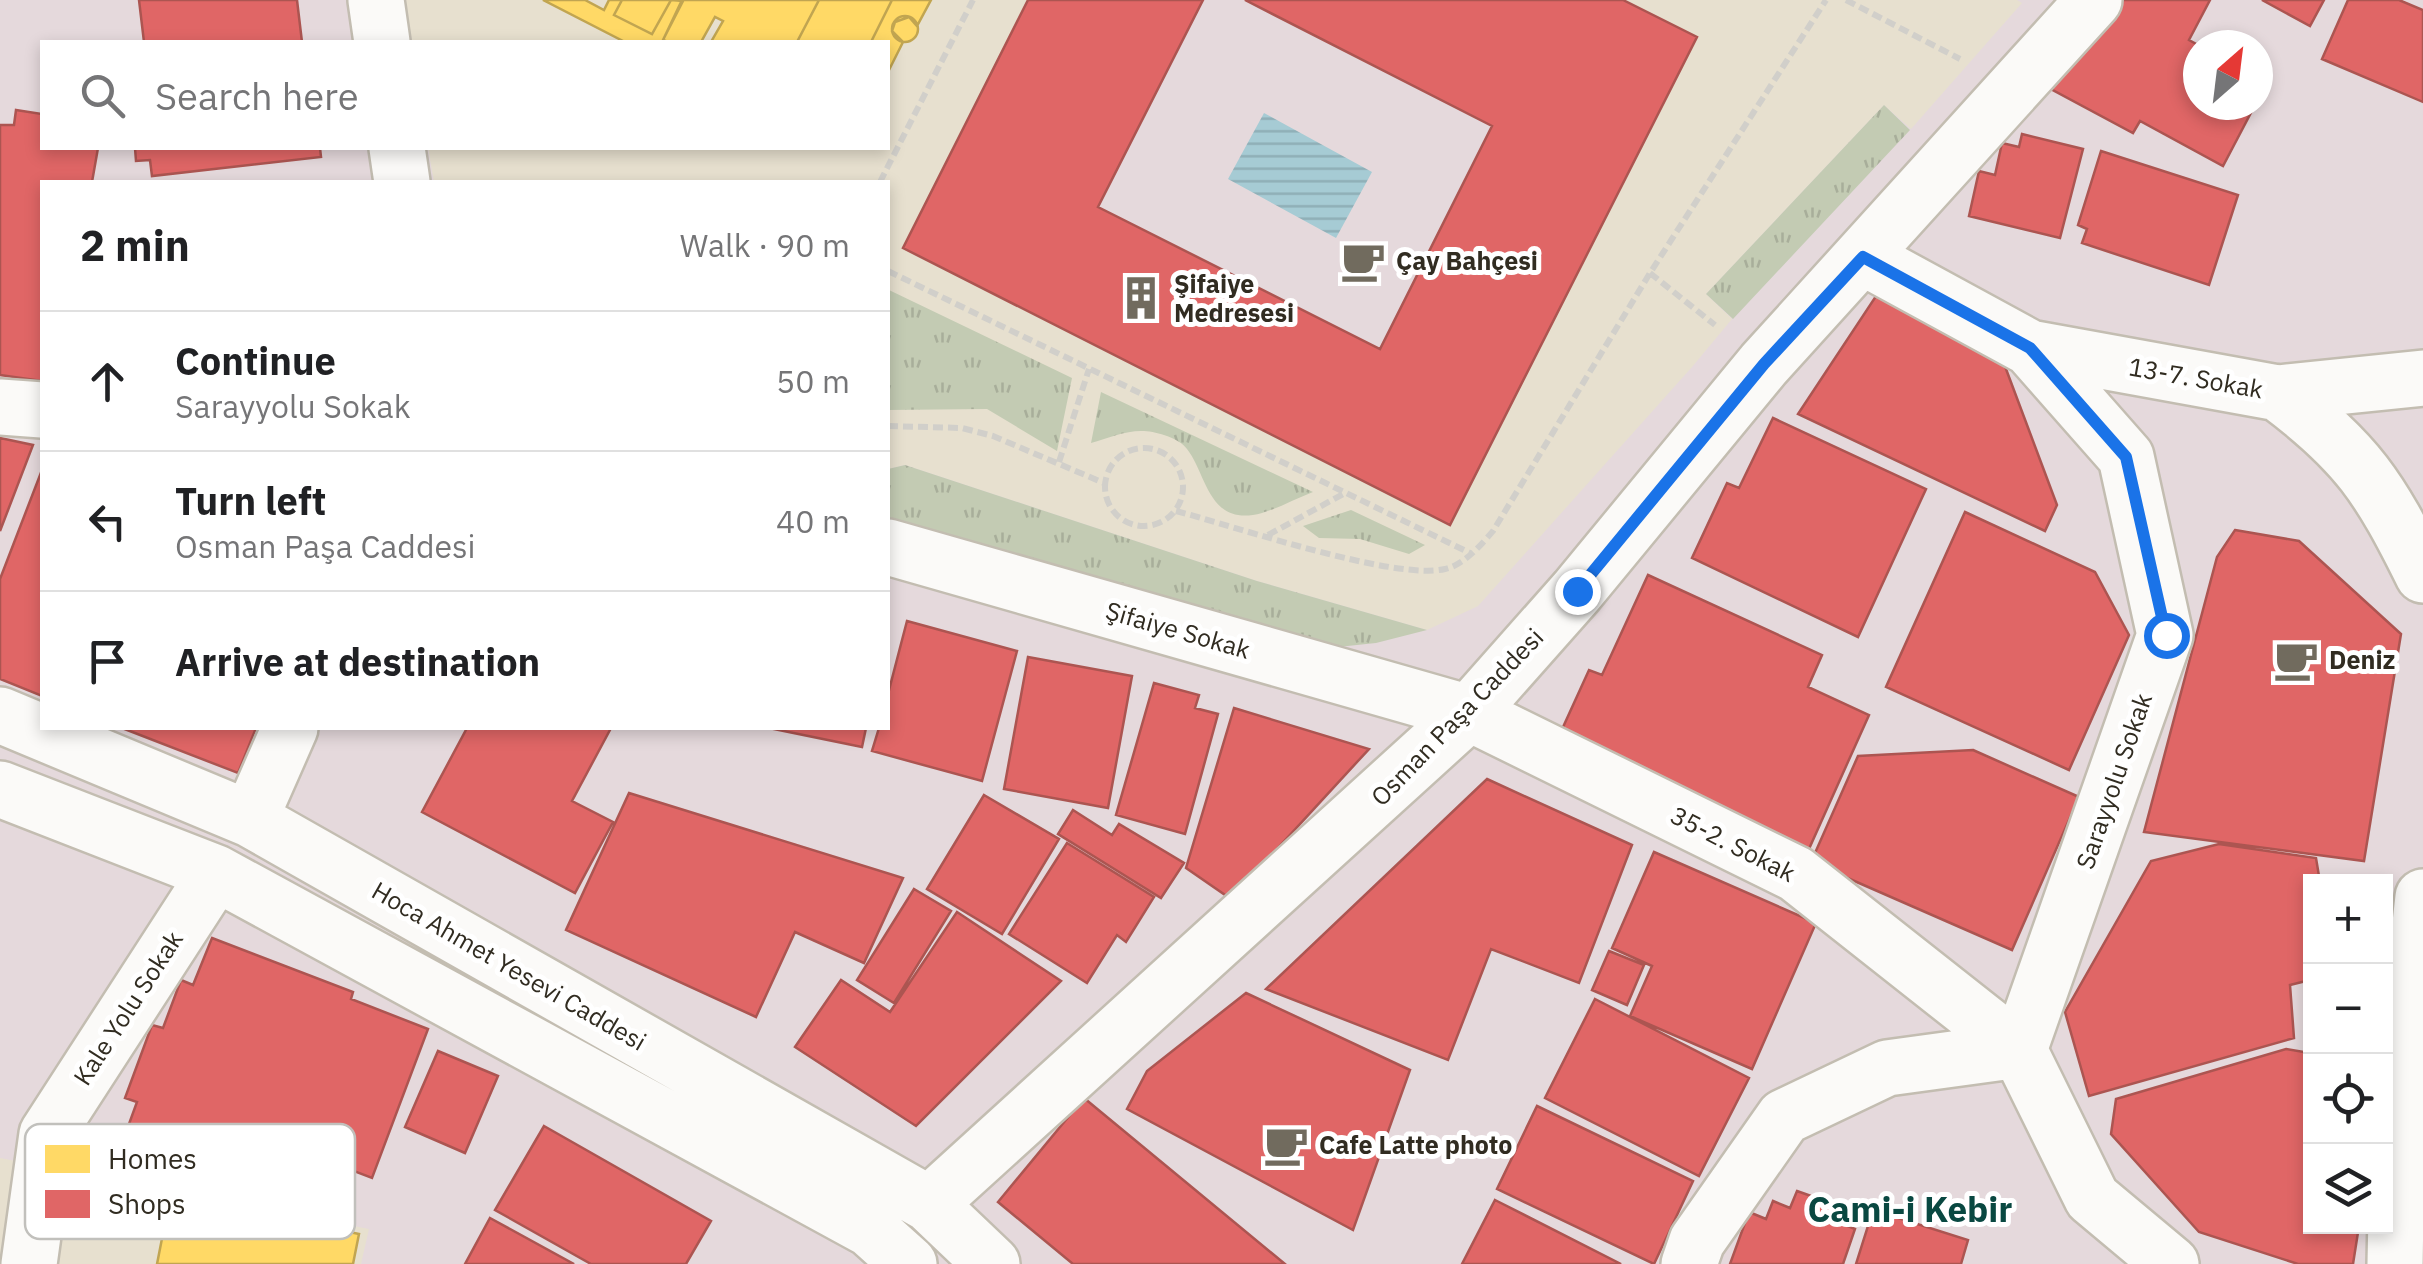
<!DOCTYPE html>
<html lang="en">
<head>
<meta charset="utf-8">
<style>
  :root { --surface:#fff; --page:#f2f2f2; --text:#202124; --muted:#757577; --line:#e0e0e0 }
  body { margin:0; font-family:"IBM Plex Sans",sans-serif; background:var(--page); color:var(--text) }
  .controls { position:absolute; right:30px; bottom:30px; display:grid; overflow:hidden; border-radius:0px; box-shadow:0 5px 15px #0003 }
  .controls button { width:90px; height:90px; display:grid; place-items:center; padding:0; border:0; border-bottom:2px solid var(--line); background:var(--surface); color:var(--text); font:50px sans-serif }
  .compass { position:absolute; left:2183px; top:30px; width:90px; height:90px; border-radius:50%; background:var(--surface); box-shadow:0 5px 15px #0003; rotate:28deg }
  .stop { position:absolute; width:30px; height:30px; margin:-22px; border:8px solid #1a73e8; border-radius:50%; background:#fff }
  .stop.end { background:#1a73e8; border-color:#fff; box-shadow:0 2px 10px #0008 }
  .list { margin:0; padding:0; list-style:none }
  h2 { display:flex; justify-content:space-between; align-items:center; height:130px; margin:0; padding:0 40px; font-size:42px }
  h2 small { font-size:32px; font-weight:400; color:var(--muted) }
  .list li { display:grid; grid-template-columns:65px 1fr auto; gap:30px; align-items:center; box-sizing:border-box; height:140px; padding:0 40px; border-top:2px solid var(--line) }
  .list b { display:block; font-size:38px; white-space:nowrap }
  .list p { margin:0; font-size:32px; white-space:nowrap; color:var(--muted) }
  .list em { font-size:32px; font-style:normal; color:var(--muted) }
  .icon { flex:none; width:55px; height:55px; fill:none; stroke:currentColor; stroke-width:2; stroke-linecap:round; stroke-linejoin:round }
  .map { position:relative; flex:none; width:2423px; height:1264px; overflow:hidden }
  .search { position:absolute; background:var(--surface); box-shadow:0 5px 15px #0003; left:40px; top:40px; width:850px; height:110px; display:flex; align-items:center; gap:25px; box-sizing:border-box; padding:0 35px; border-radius:0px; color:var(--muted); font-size:38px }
  .panel { position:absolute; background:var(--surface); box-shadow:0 5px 15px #0003; left:40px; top:180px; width:850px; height:550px; border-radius:0px }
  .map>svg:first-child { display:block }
  .commercial { fill:#e5d9dc; fill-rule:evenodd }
  .grass { fill:url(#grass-tufts) }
  .water { fill:url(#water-rules) }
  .homes { fill:#ffd966; stroke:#c1a551; stroke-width:2.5 }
  .shops { fill:#e06666; stroke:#ac5551; stroke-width:2.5 }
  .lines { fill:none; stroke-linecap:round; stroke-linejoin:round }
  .minor-casing { stroke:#c3bdb1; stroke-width:60 }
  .path { stroke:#d1cfca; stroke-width:6; stroke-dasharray:10 5; stroke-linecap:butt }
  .minor { stroke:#fbfaf8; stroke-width:55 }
  .route { stroke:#1a73e8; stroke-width:12 }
  .labels { text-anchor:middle; stroke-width:10; stroke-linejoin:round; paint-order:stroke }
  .poi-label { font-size:25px; font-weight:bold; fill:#312c21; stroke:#fff; text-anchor:start }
  .street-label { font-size:25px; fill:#312c21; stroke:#fff }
  .district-label { font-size:35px; font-weight:bold; fill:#094841; stroke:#fff }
  .key { fill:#fff; stroke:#c1c0bc; stroke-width:2.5 }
  .key-label { font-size:28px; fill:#312c21 }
</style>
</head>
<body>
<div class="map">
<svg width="2423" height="1264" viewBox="0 0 2423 1264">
  <defs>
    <pattern id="grass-tufts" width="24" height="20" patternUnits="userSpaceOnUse" patternTransform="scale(2.5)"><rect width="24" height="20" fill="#c3cbb3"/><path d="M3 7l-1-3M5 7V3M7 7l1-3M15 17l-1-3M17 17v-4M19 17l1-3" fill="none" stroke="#a8ae9a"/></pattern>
    <pattern id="water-rules" width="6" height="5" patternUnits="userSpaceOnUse" patternTransform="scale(2.5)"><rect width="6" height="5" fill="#a6cbd4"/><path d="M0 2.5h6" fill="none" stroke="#8faeb6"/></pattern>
  </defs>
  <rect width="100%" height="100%" fill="#e7e0cf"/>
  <path class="commercial" d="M0,0H404L412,42H42V148H428L434,182H42V728H888V469L905,465L1257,581L1427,630L1478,606L1692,367L1732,319L1706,294L1884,105L1911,129L2022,3L2017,0H2423V1264H361L369,1229L0,1158ZM2198,45H2258V105H2198ZM2310,882H2386V1226H2310Z
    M1028,0H1623L1697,37L1450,525L903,248Z"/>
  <path class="grass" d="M1884,105L1910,130L1733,319L1706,294Z
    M889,290L1072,378L1057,451L987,409L888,410Z
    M1101,392L1313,492C1297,498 1279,508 1262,513C1208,528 1207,474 1187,449C1179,438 1158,432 1144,431C1127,430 1108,438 1091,443Z
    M905,465L1257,581L1427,630L1376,643L1319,649L888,522V469Z
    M1351,510L1425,545L1409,554L1360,539L1319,538L1303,526Z"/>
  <path class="water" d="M1264,113L1372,172L1336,238L1228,179Z"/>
  <path class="homes" d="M543,0H585L604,10L609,0H622L614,15L652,34L671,0L683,1L663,40L668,42H625Z
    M622,0H671L652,34L614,15Z
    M682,0H819L797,42H711L723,21L715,17L701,42H668L663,40Z
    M819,0H892L871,42H797Z
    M892,0H931L917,26L909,17L895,22L892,31L903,42L888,72V42H871Z
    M892 29a13 13 0 1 1 26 0a13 13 0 1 1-26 0Z
    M169,1203L214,1213L216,1204L359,1234L353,1264H157Z"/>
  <path class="shops" d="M139,0H297L302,42H144Z
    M1028,0H1203L1098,207L1380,349L1492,126L1245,0H1623L1697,37L1450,525L903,248Z
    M2111,0H2210L2189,40L2198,45V105H2255L2223,166L2140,121L2133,133L2049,88Z
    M2262,0H2324L2310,26Z
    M2348,0H2399L2423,10V102L2322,59Z
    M16,110L42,114V148H98L92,182H42V381L0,375V125H14Z
    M2022,134L2083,149L2060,238L1969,216L1979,171L1995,175L2002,143L2019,147Z
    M135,148H320L321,157L152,176L150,160L136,161Z
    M2101,151L2238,195L2209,285L2082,243L2087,229L2078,225Z
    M1884,284L1994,337L2057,505L2045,531L1798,414Z
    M1773,418L1926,489L1858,637L1692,558L1727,483L1739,488Z
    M0,438L33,445L0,531Z
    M42,470V696L0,679V579Z
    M1965,512L2095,572L2129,635L2069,770L1886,687Z
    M2235,530L2299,541L2401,634L2364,861L2144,832L2217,557Z
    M1648,575L1822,655L1808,687L1869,715L1804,860L1554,747L1589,670L1602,675Z
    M907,621L1017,651L982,781L872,751L879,728H888V694Z
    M1028,657L1132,676L1108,808L1004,789Z
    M1154,683L1199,695L1195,708L1218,714L1185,834L1116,815Z
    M1234,708L1369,749L1231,899L1186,868Z
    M122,728H256L238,773Z
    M467,728H611L572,801L613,822L575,893L422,812Z
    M769,728H866L862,747Z
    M1973,750L2079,797L2012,950L1811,862L1858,756Z
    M1487,779L1632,845L1579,983L1491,949L1448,1060L1266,989Z
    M629,793L903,878L864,963L795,932L756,1017L566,930Z
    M984,795L1059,839L1002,934L927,889Z
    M1073,810L1112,835L1119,824L1184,863L1161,898L1058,834Z
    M1067,843L1154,897L1126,942L1117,935L1087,983L1009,934Z
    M2219,844L2316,858L2320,882H2310V980L2290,985L2294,1038L2089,1096L2065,1012L2151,861Z
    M1654,852L1816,923L1752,1069L1630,1016L1652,966L1612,948Z
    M914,889L951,911L894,1003L857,980Z
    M957,912L1061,981L916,1126L795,1047L841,980L890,1012Z
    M212,938L353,992L351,999L428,1029L372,1178L286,1145L270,1187L216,1167L211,1180L121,1146L137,1102L125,1098L152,1025L163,1028L181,980L193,985Z
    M1609,951L1644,965L1627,1005L1592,990Z
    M1246,993L1410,1070L1353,1230L1127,1109L1147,1071Z
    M1595,999L1749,1078L1699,1176L1545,1098Z
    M2286,1049L2310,1053V1226H2359L2353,1264H2298L2199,1232L2111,1134L2116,1099Z
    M438,1051L498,1076L465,1153L405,1127Z
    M1084,1098L1285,1264H1073L998,1202Z
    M1537,1106L1693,1181L1654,1264L1497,1189Z
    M544,1126L711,1221L686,1264H591L495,1210Z
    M1797,1191L1848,1209L1843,1224L1855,1229L1843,1264H1730L1749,1212L1766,1219L1773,1201L1790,1208Z
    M1495,1200L1621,1264H1462Z
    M1873,1210L1968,1240L1961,1264H1856Z
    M490,1218L574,1264H465Z"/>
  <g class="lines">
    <g class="minor-casing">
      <path id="minor" d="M376,0L382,42
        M397,148L402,182
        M1863,257L2030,348L2126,457L2165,635L2019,1050L2092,1198L2171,1264
        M2030,348L2278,393L2423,378
        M2278,393C2357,452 2380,488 2423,575
        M0,407L42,410
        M888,547L1469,713L1796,874L2019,1050
        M0,715L250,819L929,1204L992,1264
        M0,789L216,873L870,1229L909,1264
        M250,819L290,728
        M929,1204L1469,713L1577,591L1764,364L2094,0
        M29,1264L47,1134L216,873
        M1689,1264L1697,1241L1784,1117L1887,1068L2019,1050
        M2395,1264L2398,1120L2423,897"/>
    </g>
    <path class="path" d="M1846,0L1960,59
      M880,182L973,0
      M888,271L1470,553
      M1650,273L1715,325
      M888,426L962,428L993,436L1104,483
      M1105 487a39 39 0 1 1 78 0a39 39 0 1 1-78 0Z
      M1059,462L1089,369
      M1176,511C1234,526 1395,581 1445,569C1464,565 1481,545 1493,531L1650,273L1826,0
      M1268,535L1345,493"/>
    <use href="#minor" class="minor"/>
  </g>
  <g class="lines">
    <path class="route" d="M1577,591L1764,364L1863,257L2030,348L2126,457L2166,635"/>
  </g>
  <defs>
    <g id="cafe-bare" transform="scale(3.45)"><path d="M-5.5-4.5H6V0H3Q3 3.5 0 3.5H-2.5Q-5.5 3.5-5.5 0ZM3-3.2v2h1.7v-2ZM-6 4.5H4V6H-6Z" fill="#716b5e" stroke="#fff" stroke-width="2.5" paint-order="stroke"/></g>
    <g id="building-bare" transform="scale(3.45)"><path d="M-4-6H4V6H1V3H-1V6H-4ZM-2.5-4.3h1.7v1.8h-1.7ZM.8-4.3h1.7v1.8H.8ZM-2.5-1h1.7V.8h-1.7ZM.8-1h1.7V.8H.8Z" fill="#716b5e" stroke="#fff" stroke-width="2.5" paint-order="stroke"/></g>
  </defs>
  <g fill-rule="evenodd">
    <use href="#cafe-bare" x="1363" y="261"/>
    <use href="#building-bare" x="1141" y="298"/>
    <use href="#cafe-bare" x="2296" y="660"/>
    <use href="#cafe-bare" x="1286" y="1145"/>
  </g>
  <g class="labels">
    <g class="poi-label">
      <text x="1396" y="270">Çay Bahçesi</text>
      <text x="1174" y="293">Şifaiye<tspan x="1174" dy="29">Medresesi</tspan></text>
      <text x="2329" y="669">Deniz</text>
      <text x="1319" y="1154">Cafe Latte photo</text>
    </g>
    <g class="street-label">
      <text transform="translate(2196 378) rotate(10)" y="9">13-7. Sokak</text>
      <text transform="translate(1178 630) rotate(16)" y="9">Şifaiye Sokak</text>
      <text transform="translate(1457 717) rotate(-46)" y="9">Osman Paşa Caddesi</text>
      <text transform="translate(2114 781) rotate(-71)" y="9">Sarayyolu Sokak</text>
      <text transform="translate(1733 844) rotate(27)" y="9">35-2. Sokak</text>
      <text transform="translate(509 966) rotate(30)" y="9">Hoca Ahmet Yesevi Caddesi</text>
      <text transform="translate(128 1008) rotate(-57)" y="9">Kale Yolu Sokak</text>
    </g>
    <g class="district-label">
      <text x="1910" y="1222">Cami-i Kebir</text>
    </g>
  </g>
  <rect x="25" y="1124" width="330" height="115" rx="15" class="key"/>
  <rect x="45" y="1145" width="45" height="28" fill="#ffd966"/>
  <rect x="45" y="1190" width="45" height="28" fill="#e06666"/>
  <g class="key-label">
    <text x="108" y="1169">Homes</text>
    <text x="108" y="1214">Shops</text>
  </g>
</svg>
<div class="controls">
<button>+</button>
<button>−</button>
<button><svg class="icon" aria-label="locate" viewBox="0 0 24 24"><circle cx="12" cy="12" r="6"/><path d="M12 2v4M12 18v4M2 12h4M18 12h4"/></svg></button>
<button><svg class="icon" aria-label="layers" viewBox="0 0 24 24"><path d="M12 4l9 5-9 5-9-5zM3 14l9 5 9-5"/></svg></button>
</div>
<svg class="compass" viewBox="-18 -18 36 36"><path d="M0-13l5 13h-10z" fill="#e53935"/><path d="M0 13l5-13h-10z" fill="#757577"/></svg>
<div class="stop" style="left:2166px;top:635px"></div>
<div class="stop end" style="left:1577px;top:591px"></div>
<div class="search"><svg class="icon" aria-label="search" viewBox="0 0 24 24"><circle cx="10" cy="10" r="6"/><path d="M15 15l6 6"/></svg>Search here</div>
<section class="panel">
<h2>2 min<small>Walk · 90 m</small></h2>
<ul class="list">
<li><svg class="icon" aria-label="ahead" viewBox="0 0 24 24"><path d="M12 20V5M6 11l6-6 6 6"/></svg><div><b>Continue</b><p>Sarayyolu Sokak</p></div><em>50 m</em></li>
<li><svg class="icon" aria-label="left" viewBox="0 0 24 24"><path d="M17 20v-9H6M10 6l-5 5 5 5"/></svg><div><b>Turn left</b><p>Osman Paşa Caddesi</p></div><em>40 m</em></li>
<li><svg class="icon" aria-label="arrive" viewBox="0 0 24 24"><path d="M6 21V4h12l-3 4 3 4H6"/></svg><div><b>Arrive at destination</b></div></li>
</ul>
</section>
</div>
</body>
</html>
